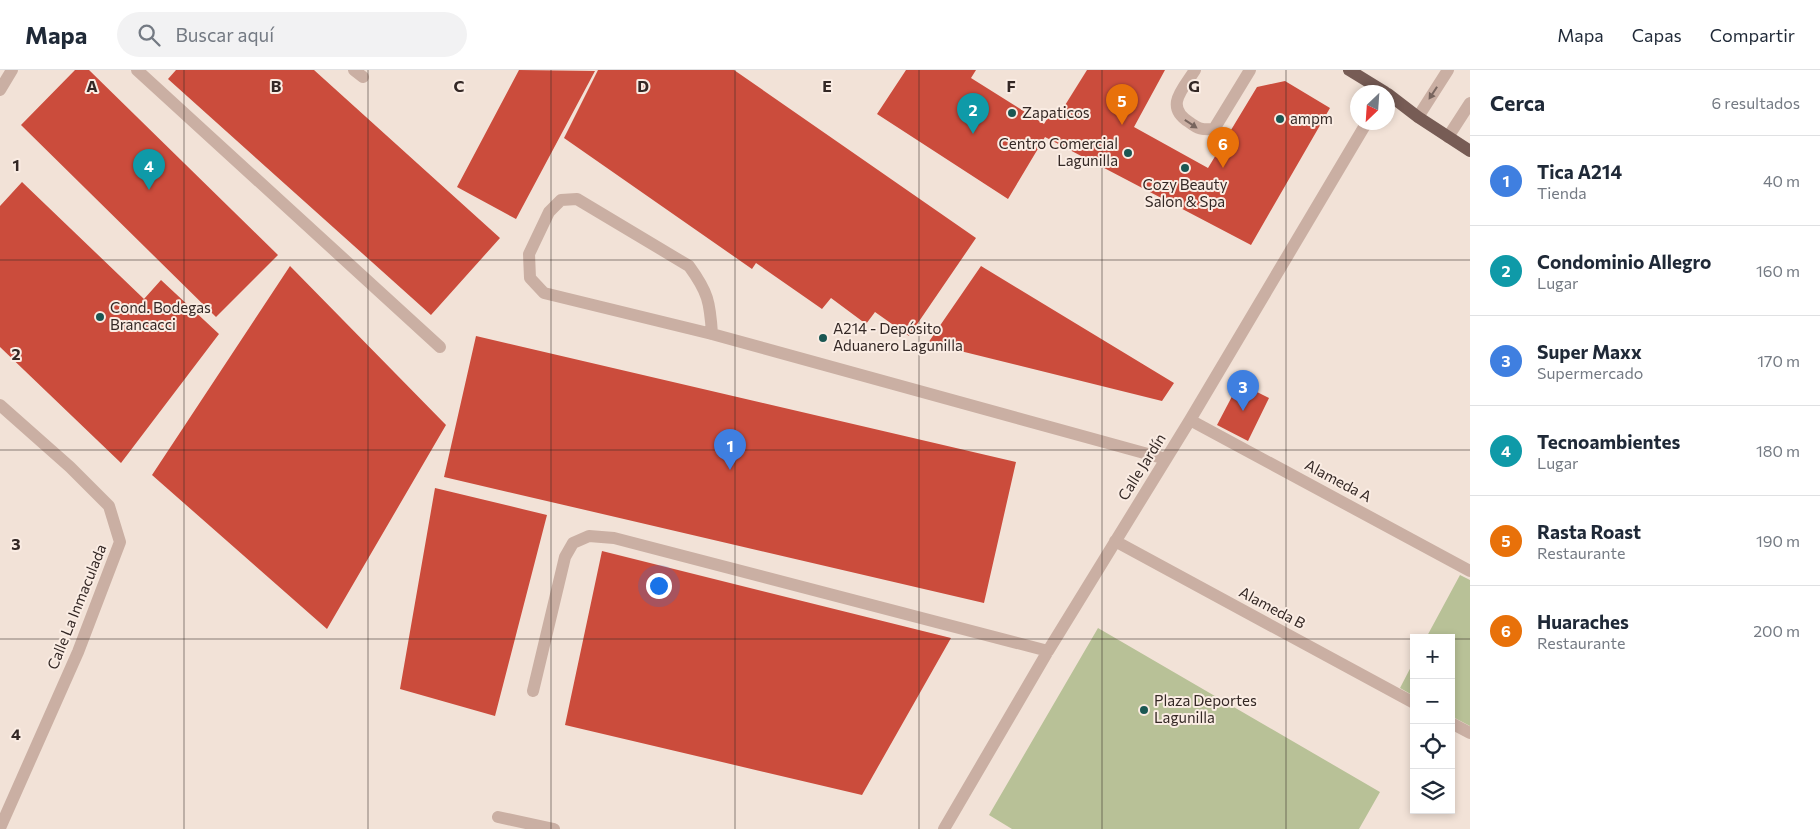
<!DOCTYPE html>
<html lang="es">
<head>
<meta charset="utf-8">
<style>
  :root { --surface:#fff; --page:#f2f2f3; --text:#1f2937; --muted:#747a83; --line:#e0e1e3; --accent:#1a5753 }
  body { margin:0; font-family:Commissioner,sans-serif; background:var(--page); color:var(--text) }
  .controls { position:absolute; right:15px; bottom:15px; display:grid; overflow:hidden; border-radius:0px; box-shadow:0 2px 8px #0003 }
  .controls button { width:45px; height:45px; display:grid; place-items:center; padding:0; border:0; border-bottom:1px solid var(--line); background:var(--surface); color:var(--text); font:25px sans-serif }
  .compass { position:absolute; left:1350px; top:15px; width:45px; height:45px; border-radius:50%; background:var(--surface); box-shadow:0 2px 8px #0003; rotate:205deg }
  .you { position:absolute; left:658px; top:515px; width:18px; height:18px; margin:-12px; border:4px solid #fff; border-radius:50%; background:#1a73e8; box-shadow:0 0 0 8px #1a73e833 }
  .badge { display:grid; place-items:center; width:32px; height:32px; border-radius:50%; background:var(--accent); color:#fff; font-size:16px; font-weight:700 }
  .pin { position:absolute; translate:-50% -41px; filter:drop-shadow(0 1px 2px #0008) }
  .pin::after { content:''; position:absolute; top:26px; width:18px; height:15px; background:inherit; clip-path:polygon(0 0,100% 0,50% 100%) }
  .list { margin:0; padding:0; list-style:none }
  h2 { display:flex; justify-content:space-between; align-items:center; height:65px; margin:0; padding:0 20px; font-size:21px }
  h2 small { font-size:16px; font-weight:400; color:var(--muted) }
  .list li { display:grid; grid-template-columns:32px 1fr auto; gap:15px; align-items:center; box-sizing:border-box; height:90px; padding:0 20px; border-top:1px solid var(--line) }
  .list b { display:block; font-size:19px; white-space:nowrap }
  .list p { margin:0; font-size:16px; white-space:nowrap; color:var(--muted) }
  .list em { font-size:16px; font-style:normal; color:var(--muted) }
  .icon { flex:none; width:28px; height:28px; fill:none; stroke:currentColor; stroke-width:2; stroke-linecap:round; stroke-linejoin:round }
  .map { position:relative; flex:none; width:1470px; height:759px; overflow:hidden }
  header { display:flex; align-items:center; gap:30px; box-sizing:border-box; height:70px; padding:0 25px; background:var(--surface); border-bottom:1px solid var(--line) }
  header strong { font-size:24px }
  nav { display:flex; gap:28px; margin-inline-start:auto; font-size:18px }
  .search { width:350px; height:45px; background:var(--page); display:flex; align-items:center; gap:12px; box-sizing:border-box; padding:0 18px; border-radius:28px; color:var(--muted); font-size:19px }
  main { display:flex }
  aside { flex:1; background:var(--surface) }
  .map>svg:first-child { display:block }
  .green { fill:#b8c197 }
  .building { fill:#cb4c3c }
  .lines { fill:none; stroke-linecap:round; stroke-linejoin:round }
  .minor { stroke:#caafa3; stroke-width:12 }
  .major { stroke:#775c55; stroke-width:12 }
  .oneway { fill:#78655e }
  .grid { fill:none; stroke:#342825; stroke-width:1; stroke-opacity:0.55 }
  .poi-dot { fill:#1a5753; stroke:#faece3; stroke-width:2 }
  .labels { text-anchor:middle; stroke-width:4; stroke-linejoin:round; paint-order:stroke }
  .poi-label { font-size:15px; fill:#342825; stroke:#faece3; text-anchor:start }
  .street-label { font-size:15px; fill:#342825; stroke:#faece3 }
  .grid-label { font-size:16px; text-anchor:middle; font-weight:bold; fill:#342825; stroke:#faece3; stroke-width:4; stroke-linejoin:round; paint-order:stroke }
</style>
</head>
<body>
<header>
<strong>Mapa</strong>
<div class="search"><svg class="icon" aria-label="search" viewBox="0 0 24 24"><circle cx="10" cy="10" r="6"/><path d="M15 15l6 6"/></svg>Buscar aquí</div>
<nav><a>Mapa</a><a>Capas</a><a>Compartir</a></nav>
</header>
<main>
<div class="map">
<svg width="1470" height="759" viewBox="0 0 1470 759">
  <rect width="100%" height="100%" fill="#f2e2d7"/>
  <path class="green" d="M1460,505L1470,510V656L1451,646V568H1426Z
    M1098,558L1380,722L1359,759H1012L989,745Z
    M1414,591V626L1400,618Z"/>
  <path class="building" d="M75,0H89L278,185L216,247L21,55Z
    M176,0H314L500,168L431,245L168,9Z
    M519,0L595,1L516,149L457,117Z
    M598,0H734L976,168L909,266L875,242L866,254L831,228L822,239L756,193L752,199L564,68Z
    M906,0H976L971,8L1044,54L1050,44L1057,48L1087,0H1165L1134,57L1208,98L1257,17L1285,11L1330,38L1251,175L1045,67L1008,129L877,44Z
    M22,112L144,229L161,210L219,264L121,393L0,277V136Z
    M290,196L446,355L327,559L152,405Z
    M981,196L1174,313L1162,331L928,273Z
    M476,266L1016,392L984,533L444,407Z
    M1239,313L1269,328L1248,371L1217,355Z
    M435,418L547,445L495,646L400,619Z
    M602,481L951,568L862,725L565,655Z"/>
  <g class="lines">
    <path class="minor" d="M137,0L440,277
      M354,0L363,7
      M1195,0C1183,19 1164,36 1189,52C1198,59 1202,60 1214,59L1250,0
      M0,20L12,0
      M1418,47L1448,0
      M1448,67L1470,33
      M712,264C710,232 708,222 689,196L577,129L561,130L549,142L529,184L530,208L544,223L712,264L1166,389
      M0,335L70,397L109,436L120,472L78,582L0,758
      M1190,350L1470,501
      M1115,471L1414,633
      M533,621L565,487L573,473L589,466L614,468L1048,581
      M1451,653L1470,663
      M498,747L554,759
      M944,759L1048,581L1190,350L1367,52"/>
    <path class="major" d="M1349,0L1385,22
      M1388,24L1418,47L1470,81"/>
  </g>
  <defs><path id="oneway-solid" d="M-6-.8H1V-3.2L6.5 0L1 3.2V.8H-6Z" transform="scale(1.25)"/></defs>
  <g class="oneway">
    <use href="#oneway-solid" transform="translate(1433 23) rotate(123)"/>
    <use href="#oneway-solid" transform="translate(1191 54) rotate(34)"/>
  </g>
  <path class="grid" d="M184,0V759M368,0V759M551,0V759M735,0V759M919,0V759M1102,0V759M1286,0V759M0,190H1470M0,380H1470M0,569H1414M1451,569H1470"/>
  <g class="poi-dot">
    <circle cx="1012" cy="43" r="5"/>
    <circle cx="1280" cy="49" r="5"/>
    <circle cx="1128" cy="83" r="5"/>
    <circle cx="1185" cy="98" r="5"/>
    <circle cx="100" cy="247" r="5"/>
    <circle cx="823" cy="268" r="5"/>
    <circle cx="1144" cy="640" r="5"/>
  </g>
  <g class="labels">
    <g class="poi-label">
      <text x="1022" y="48">Zapaticos</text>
      <text x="1290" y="54">ampm</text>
      <text x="1118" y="79" text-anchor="end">Centro Comercial<tspan x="1118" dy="17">Lagunilla</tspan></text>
      <text x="1185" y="120" text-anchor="middle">Cozy Beauty<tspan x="1185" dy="17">Salon &amp; Spa</tspan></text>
      <text x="110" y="243">Cond. Bodegas<tspan x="110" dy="17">Brancacci</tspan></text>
      <text x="833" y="264">A214 - Depósito<tspan x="833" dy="17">Aduanero Lagunilla</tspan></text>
      <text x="1154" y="636">Plaza Deportes<tspan x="1154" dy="17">Lagunilla</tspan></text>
    </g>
    <g class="street-label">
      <text transform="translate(1142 397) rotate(-58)" y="5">Calle Jardín</text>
      <text transform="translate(1338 411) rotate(28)" y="5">Alameda A</text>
      <text transform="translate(77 537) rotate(-68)" y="5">Calle La Inmaculada</text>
      <text transform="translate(1272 538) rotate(28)" y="5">Alameda B</text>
    </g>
  </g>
  <g class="grid-label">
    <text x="92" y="22">A</text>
    <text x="276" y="22">B</text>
    <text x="459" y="22">C</text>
    <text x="643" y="22">D</text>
    <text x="827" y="22">E</text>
    <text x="1011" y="22">F</text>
    <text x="1194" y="22">G</text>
    <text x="16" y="101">1</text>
    <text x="16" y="290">2</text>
    <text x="16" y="480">3</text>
    <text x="16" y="670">4</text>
  </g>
</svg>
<div class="controls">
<button>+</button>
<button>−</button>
<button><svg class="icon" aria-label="locate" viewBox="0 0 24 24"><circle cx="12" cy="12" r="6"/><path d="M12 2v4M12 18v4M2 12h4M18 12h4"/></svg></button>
<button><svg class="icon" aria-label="layers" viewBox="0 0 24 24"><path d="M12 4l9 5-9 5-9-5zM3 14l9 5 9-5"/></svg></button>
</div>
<svg class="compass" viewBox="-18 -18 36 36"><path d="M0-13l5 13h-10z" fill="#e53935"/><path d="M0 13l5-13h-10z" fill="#747a83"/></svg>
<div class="you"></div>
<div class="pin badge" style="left:730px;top:400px;background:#3f7fe0">1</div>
<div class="pin badge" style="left:973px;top:64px;background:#0f9aa8">2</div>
<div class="pin badge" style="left:1243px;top:341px;background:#3f7fe0">3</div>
<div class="pin badge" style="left:149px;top:120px;background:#0f9aa8">4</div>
<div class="pin badge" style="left:1122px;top:55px;background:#e8710a">5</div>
<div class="pin badge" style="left:1223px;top:98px;background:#e8710a">6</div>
</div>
<aside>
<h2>Cerca<small>6 resultados</small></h2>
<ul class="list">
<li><span class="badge" style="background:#3f7fe0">1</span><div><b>Tica A214</b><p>Tienda</p></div><em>40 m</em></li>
<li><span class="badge" style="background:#0f9aa8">2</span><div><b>Condominio Allegro</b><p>Lugar</p></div><em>160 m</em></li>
<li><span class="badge" style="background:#3f7fe0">3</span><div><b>Super Maxx</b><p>Supermercado</p></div><em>170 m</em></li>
<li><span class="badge" style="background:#0f9aa8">4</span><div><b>Tecnoambientes</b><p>Lugar</p></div><em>180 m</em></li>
<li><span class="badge" style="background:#e8710a">5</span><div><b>Rasta Roast</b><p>Restaurante</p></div><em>190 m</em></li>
<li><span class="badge" style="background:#e8710a">6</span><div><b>Huaraches</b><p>Restaurante</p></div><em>200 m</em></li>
</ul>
</aside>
</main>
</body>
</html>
